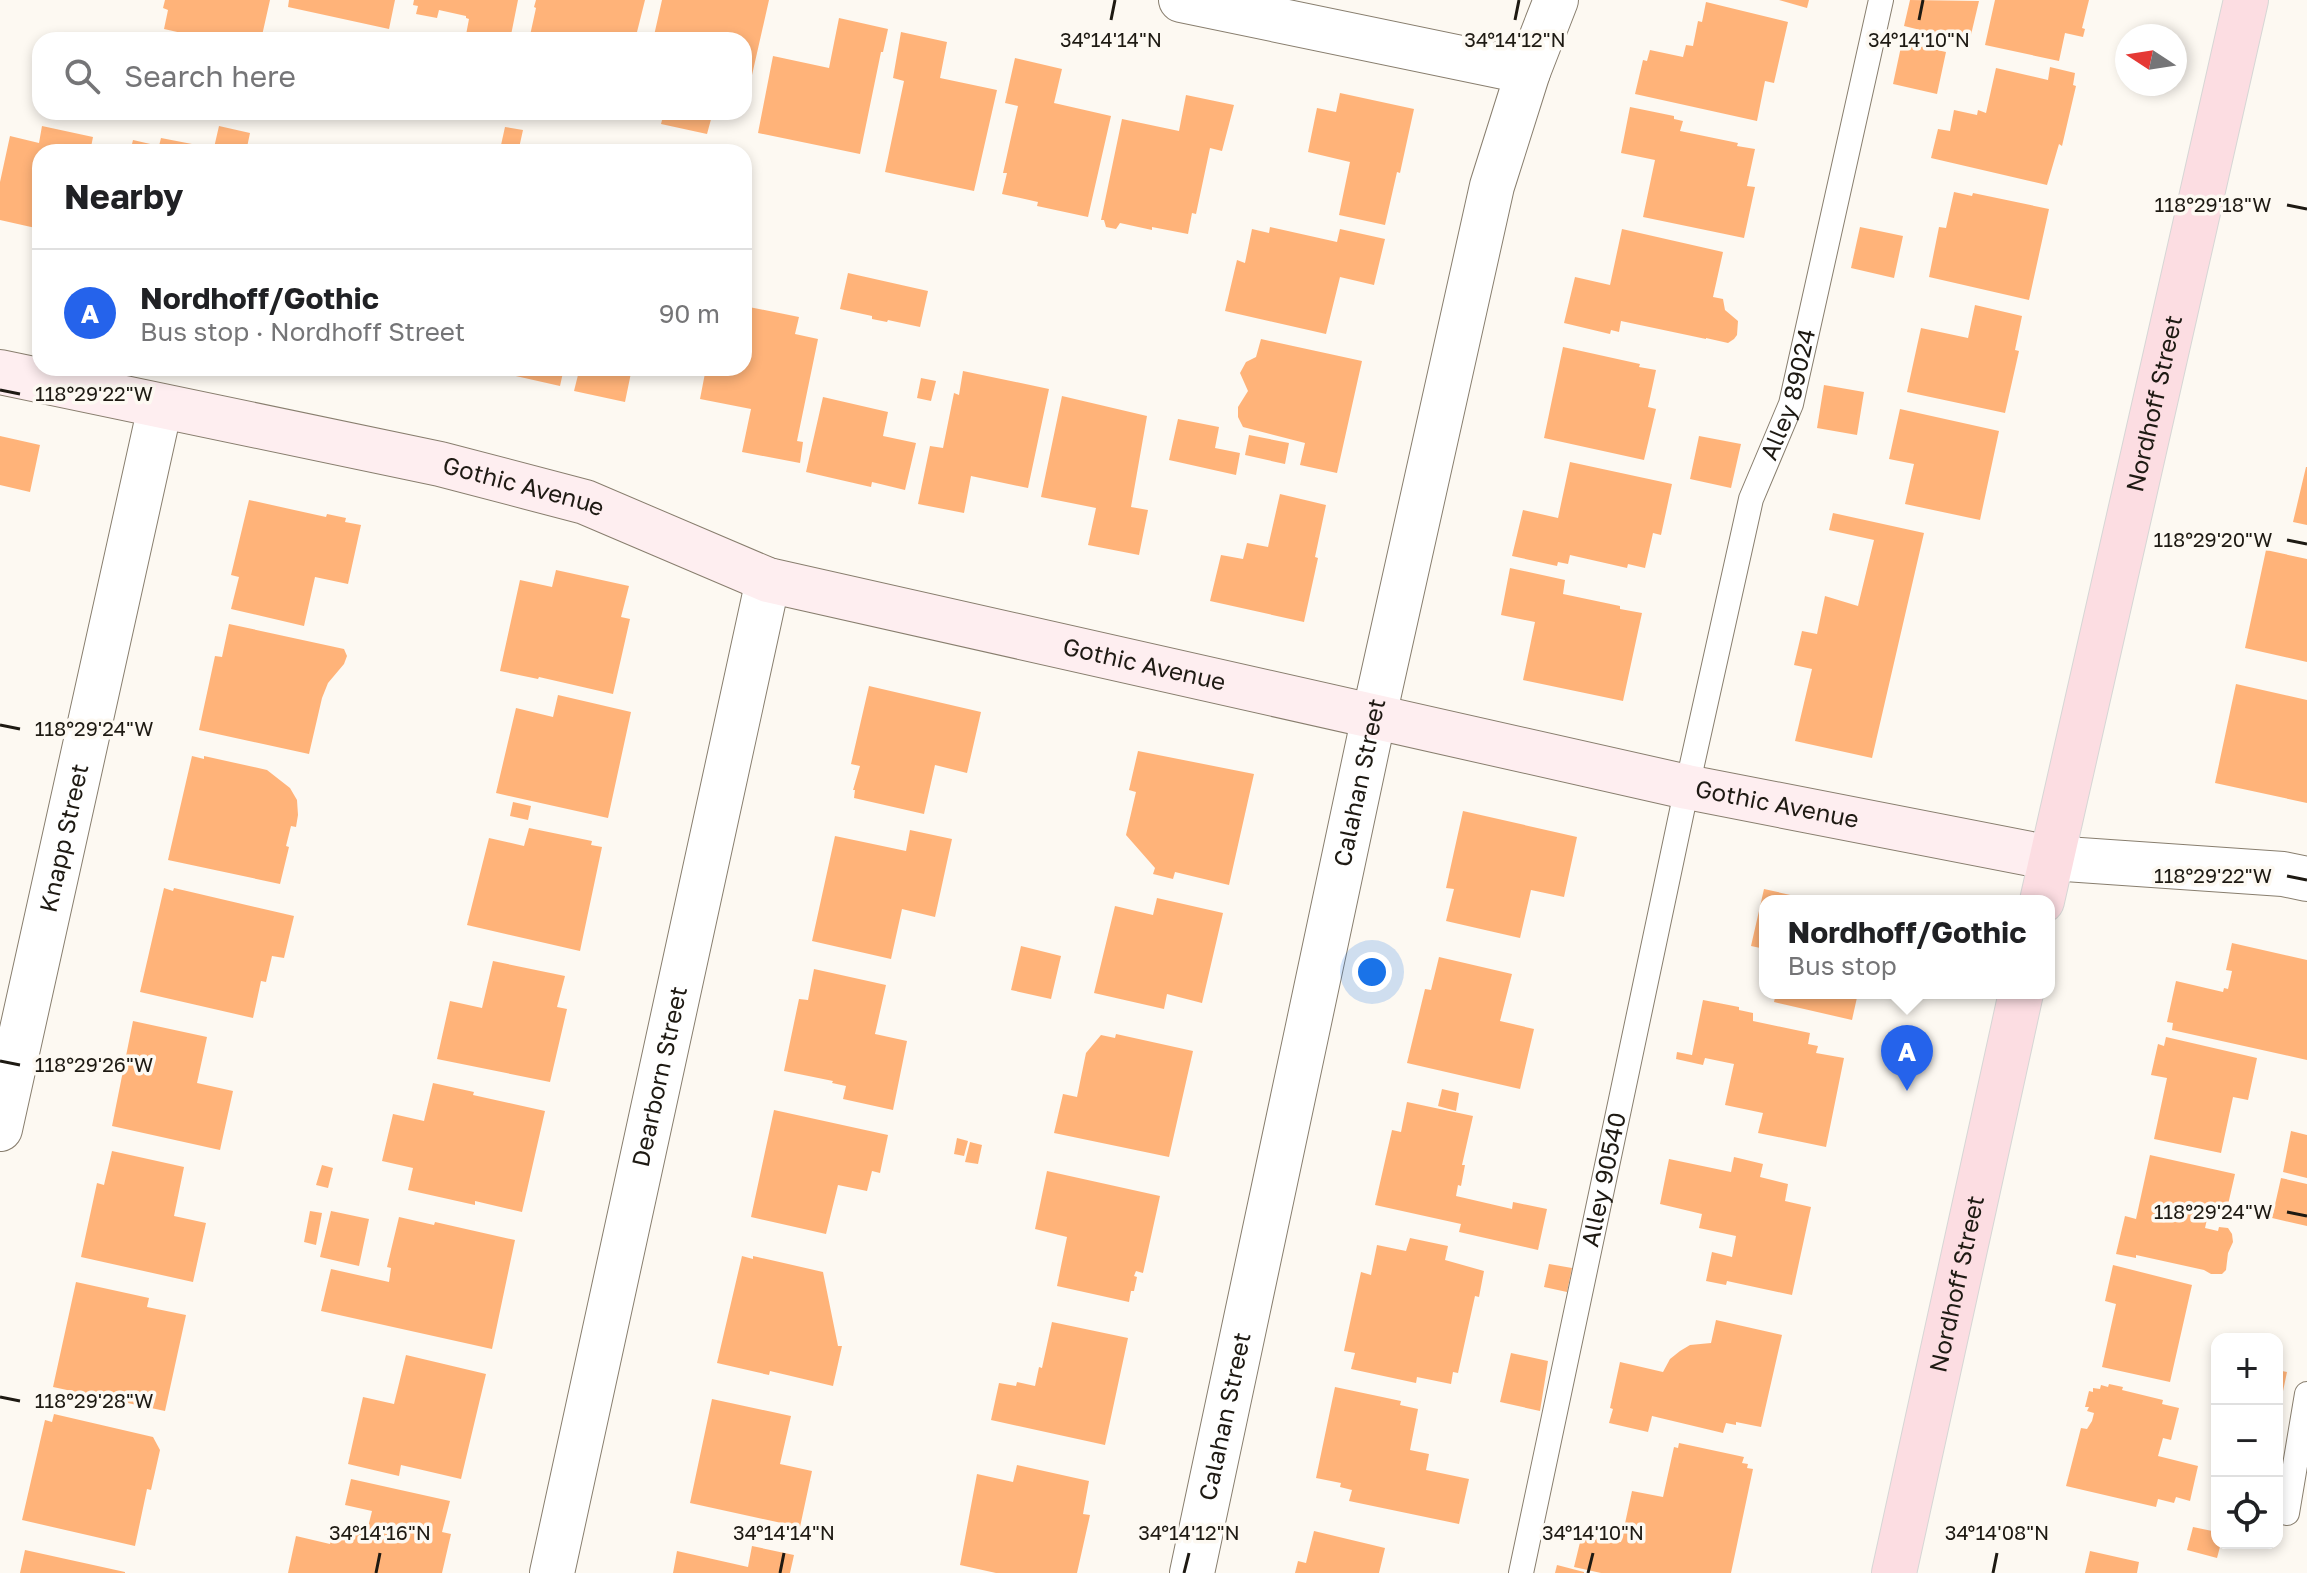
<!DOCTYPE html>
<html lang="en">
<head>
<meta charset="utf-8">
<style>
  :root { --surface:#fff; --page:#f2f2f2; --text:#202124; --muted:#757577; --line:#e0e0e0; --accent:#2563eb }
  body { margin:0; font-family:"Golos Text",sans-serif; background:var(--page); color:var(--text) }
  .controls { position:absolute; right:24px; bottom:24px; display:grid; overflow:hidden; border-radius:16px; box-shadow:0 4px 12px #0003 }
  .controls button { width:72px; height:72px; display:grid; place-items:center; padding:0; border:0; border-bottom:2px solid var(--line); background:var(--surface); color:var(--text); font:40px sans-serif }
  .compass { position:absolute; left:2115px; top:24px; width:72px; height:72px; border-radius:50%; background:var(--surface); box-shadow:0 4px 12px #0003; rotate:282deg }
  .you { position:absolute; left:1372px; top:972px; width:28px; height:28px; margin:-20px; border:6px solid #fff; border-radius:50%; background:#1a73e8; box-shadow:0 0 0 12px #1a73e833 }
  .badge { display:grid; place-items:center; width:52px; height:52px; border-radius:50%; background:var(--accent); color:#fff; font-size:26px; font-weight:700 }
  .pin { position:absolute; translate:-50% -66px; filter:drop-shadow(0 2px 4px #0008) }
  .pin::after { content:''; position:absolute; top:42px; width:28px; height:24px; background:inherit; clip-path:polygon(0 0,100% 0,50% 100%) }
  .popup { position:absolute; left:1759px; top:895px; width:296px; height:104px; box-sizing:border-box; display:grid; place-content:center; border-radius:16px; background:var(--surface); filter:drop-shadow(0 2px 6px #0005); font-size:26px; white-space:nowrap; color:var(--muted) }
  .popup b { font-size:30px; color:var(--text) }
  .popup::after { content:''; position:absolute; left:50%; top:100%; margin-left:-16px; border:16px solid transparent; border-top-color:var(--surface) }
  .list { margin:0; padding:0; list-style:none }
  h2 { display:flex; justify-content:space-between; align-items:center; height:104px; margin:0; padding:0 32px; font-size:34px }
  h2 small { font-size:26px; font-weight:400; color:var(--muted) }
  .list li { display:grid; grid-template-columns:52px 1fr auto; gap:24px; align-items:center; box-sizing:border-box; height:128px; padding:0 32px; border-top:2px solid var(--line) }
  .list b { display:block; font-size:30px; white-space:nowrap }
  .list p { margin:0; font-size:26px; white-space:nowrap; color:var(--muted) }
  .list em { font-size:26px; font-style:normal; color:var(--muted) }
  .icon { flex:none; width:44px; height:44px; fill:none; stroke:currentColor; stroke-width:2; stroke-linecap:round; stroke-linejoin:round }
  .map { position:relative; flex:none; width:2307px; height:1573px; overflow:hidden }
  .search { position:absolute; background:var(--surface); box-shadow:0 4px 12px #0003; left:32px; top:32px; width:720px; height:88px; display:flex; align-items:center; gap:20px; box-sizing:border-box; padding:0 28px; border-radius:24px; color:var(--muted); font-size:30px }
  .panel { position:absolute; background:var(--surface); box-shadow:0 4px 12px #0003; left:32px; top:144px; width:720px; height:232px; border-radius:24px }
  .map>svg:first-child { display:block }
  .building { fill:#ffb379 }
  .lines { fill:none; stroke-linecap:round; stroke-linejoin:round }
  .lane-casing { stroke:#887e6e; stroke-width:26 }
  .street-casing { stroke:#887e6e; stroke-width:46 }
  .secondary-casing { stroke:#887e6e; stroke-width:46 }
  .primary-casing { stroke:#d6d6d5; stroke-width:46 }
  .lane { stroke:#fff; stroke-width:24 }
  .street { stroke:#fff; stroke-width:44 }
  .secondary { stroke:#feeef0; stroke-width:44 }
  .primary { stroke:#fcdde2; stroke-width:44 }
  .ticks { fill:none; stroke:#1e1a13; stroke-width:3 }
  .labels { text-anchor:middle; stroke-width:7; stroke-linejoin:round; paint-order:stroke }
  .street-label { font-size:24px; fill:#1e1a13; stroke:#fdf9f2 }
  .ticks-label { font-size:20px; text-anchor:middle; fill:#1e1a13; stroke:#fdf9f2; stroke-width:7; stroke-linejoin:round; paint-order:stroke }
</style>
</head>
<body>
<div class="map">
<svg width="2307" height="1573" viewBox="0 0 2307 1573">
  <rect width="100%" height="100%" fill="#fdf9f2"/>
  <path class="building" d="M165,0H270L261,40H213L164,29L168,10L163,8Z
    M289,0H395L389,29L288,7Z
    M414,0H518L510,40H465L469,19L466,18V16L439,10L437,18L416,14L418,6L413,5Z
    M536,0H645L635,40H529L536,8L534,7Z
    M662,0H769L745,106L744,40H653Z
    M1779,0H1809L1807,8Z
    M1910,0L1979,1L1970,39L1949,34V37L1904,26Z
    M1995,0H2089L2082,28L2085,29L2083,37L2065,33L2059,61L1985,45Z
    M1706,2L1788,22L1774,83L1765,81L1757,121L1635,94L1643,60L1647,61L1650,50L1683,57L1686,45L1693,46L1698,21L1702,22Z
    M839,18L888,29L883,52H881L860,154L758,133L773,56L829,68Z
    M901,32L947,42L940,78L997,90L974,191L885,172L904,81L893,78Z
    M1902,42L1946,52L1937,94L1893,84Z
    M1015,58L1062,69L1054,103L1111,116L1088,217L1037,206L1038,202L1002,194L1007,173H1003L1018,106L1005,103Z
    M2050,67L2075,73L2073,85L2076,86L2062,146L2059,144L2047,185L1931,158L1938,129L1950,131L1954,110L1977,115L1978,110L1986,113L1996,68L2048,80Z
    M1340,93L1414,109L1400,173L1397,172L1385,225L1339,215L1350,162L1308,152L1317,108L1336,112Z
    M1186,95L1234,105L1222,151L1210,148L1196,214L1192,213L1188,234L1152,227V230L1120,223L1116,229L1106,227L1104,220H1101L1122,119L1179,131Z
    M1630,107L1674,116V119L1683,121L1680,131L1738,143L1737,146L1755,149L1747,186L1755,187L1744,238L1643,217L1655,160L1621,153Z
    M664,112H713L707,134L661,124Z
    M42,126L93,137L90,152H40V229L0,220V182L10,136L39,143Z
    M219,126L250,133L246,152H213Z
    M505,127L523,130L519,148L501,145Z
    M161,138L192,144L190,152H130L133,140L159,146Z
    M353,147L367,149V152H352Z
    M1954,192L1972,196L1973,193L2049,209L2029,300L1929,277L1939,227L1946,228Z
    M1270,227L1337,242L1340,229L1385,239L1374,285L1340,277L1326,334L1225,311L1237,260L1245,263L1252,229L1269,233Z
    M1860,227L1903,236L1894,278L1851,268Z
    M1622,229L1723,252L1713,297L1723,299L1725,310L1738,321L1737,335L1734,339L1728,343L1706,338V339L1621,321L1619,332L1611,330L1610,334L1564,323L1575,277L1610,285Z
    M39,253H40V274L34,272Z
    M848,273L928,291L920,327L888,320L887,322L872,319V316L840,309Z
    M1975,305L2022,316L2015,350L2019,351L2005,413L1907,392L1921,328L1968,338Z
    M749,307L799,317L795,334L818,339L797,441L803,442L800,463L742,452L751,409L700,399L706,368H744V322L746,323Z
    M1261,339L1362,361L1337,473L1300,465L1305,443L1243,427L1238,417V407L1248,391L1240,373L1246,362L1256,357Z
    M1563,347L1640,364L1639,367L1656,370L1648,407L1656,409L1644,460L1544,438Z
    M503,368H564L560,386L502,373Z
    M582,368H632L625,402L574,391L578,375L580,376Z
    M963,371L1049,389L1028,488L971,476L964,513L918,504L930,446L943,448L954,393L959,395Z
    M921,378L936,381L931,401L917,398Z
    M1824,385L1864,392L1857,435L1817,428Z
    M1062,396L1147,416L1131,507L1148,510L1139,555L1088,545L1096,508L1041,497Z
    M823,397L888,412L883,436L916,443L905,490L872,482L871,487L806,472Z
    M1900,409L1999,431L1980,520L1905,504L1914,464L1889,459Z
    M1178,419L1219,427L1215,448L1240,453L1236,475L1169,460Z
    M1249,435L1289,443L1285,464L1245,455Z
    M0,436L40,445L30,492L0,485Z
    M1699,436L1741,444L1731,488L1690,479Z
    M1570,462L1672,484L1661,535L1653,533L1645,568L1628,564L1627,568L1570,555L1568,564L1558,562L1557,566L1512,556L1523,510L1558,518Z
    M2306,467H2307V525L2293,522Z
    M1280,494L1326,505L1315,557L1318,558L1304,622L1210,601L1221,555L1243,559L1247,543L1268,547Z
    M249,500L326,517L327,514L346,518L345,522L361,525L348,584L315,577L304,626L231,609L239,577L231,575Z
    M1833,513L1924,533L1872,758L1795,741L1812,669L1794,665L1802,631L1817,634L1825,596L1858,606L1874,540L1829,530Z
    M2266,550L2307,559V662L2245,648Z
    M1510,568L1565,580L1563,594L1620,606V609L1642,613L1623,701L1523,680L1535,622L1501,615Z
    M556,570L629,586L621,617L630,619L613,694L539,677L538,679L500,671L520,580L552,587Z
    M229,624L344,649L347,656L344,664L328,683L322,698L309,754L199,730L215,656L222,657Z
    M2236,684L2307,700V803L2215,783Z
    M869,686L981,712L967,773L935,765L924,814L854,798L855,790H853L860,766L851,764Z
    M558,695L631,712L608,818L496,793L516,708L553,717Z
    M1138,751L1254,774L1229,885L1175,872L1173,879L1153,874L1155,868L1126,835L1136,792L1129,790Z
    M192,756L204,759V756L267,770L290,788L297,800L298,815L296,827L291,826L286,846L289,847L280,884L168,860Z
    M513,802L531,806L528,820L510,816Z
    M1463,811L1577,837L1564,897L1531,890L1520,938L1446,921L1454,889L1446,888Z
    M529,828L592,841L591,845L602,847L580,951L467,925L489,838L524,846Z
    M910,830L952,839L935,917L902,909L891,959L812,941L835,836L906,851Z
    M164,888L173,891L174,888L294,916L284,958L272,956L266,982L261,981L253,1018L140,992Z
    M1764,889L1813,900L1765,901V949L1751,946Z
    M1157,898L1223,913L1202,1003L1167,994L1164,1009L1094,993L1115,906L1153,915Z
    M2232,943L2307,960V1060L2172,1030L2173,1023L2167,1022L2176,981L2223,992L2224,988L2228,989L2232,971L2226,970Z
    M1021,946L1061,956L1051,999L1011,990Z
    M1439,957L1512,974L1500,1021L1534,1029L1520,1089L1407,1063L1425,989L1431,990Z
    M493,961L565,976L557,1007L567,1009L550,1082L437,1059L450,1001L482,1008Z
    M814,969L886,985L875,1034L907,1041L893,1110L843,1099L846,1086L832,1083L833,1081L784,1071L799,999L808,1000Z
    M1776,993H1858L1852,1020L1774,1002Z
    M1703,1000L1739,1007V1010L1753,1013V1021L1810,1033L1808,1044L1818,1046L1816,1053L1844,1058L1826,1147L1758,1133L1763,1113L1725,1105L1734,1064L1705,1058L1703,1065L1676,1059L1677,1052L1692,1055Z
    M133,1021L207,1037L197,1083L233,1091L220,1150L112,1126Z
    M1116,1034L1193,1051L1169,1157L1054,1133L1063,1094L1077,1097L1086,1053L1101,1035L1115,1038Z
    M2166,1037L2257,1058L2248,1100L2233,1097L2221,1153L2154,1139L2167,1078L2151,1075L2158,1044L2164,1046Z
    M433,1083L474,1092L473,1095L545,1111L522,1212L475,1201V1205L408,1190L413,1168L382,1161L393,1114L424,1121Z
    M1442,1089L1459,1093L1456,1111L1438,1106Z
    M1407,1102L1473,1116L1462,1165H1465L1461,1186L1458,1185L1456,1196L1512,1209L1513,1202L1547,1209L1538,1250L1459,1232L1461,1224L1375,1205L1392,1130L1401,1132Z
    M774,1110L888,1135L880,1173L872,1171L867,1191L838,1185L826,1234L751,1217Z
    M2291,1131L2307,1135V1178L2283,1172Z
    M957,1138L968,1141L964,1156L954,1154Z
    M970,1142L982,1145L978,1164L965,1162Z
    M112,1151L184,1167L174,1216L206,1223L193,1282L81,1257L97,1183L104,1185Z
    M2150,1155L2235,1174L2227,1209L2210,1206L2205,1228L2218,1231L2219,1227L2228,1228L2232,1234L2233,1242L2228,1253L2226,1270L2222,1274H2211L2204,1270L2136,1255V1258L2116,1254L2125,1216L2136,1219Z
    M1734,1157L1763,1164L1760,1177L1788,1184L1785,1201L1811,1207L1792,1295L1727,1281L1726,1285L1706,1281L1712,1252L1732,1257L1736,1236L1699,1228L1702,1214L1660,1204L1669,1159L1731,1172Z
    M322,1165L333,1168L328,1188L316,1185Z
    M1047,1171L1160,1196L1143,1273L1136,1271L1134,1276L1137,1277L1134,1291H1131L1129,1302L1057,1286L1067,1237L1035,1229Z
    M2281,1178L2307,1184V1226L2272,1218Z
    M310,1211L322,1213L316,1245L304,1242Z
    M331,1211L369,1219L359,1266L320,1257Z
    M399,1217L434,1225L435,1222L515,1240L492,1349L321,1311L331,1269L389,1282L391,1268L387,1267Z
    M1410,1238L1448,1246L1445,1260L1484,1271L1479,1297L1475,1296L1458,1373L1453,1372L1451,1384L1417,1377L1416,1383L1351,1369L1355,1353L1344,1351L1361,1272L1371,1275L1377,1245L1406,1251Z
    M742,1256L753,1259V1256L823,1272L838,1346H842L833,1386L770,1371L769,1375L717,1363Z
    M1549,1264L1572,1268L1567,1292L1544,1287Z
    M2113,1265L2192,1285L2170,1382L2102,1367L2116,1304L2105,1301Z
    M76,1282L149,1298L147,1307L186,1315L165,1411L53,1387Z
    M1716,1320L1782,1335L1761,1427L1736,1422V1425L1726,1423L1723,1433L1652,1416L1648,1432L1609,1423L1613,1409L1610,1408L1620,1362L1663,1372L1670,1359L1680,1351L1690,1345L1711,1343Z
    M1052,1322L1128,1338L1105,1445L991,1420L999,1383L1016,1386L1017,1382L1035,1386L1039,1367L1042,1368Z
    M1511,1353L1548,1361L1540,1411L1500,1402Z
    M406,1355L486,1374L461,1479L401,1465L399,1476L348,1464L363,1397L394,1404Z
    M2277,1370L2287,1372L2278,1415L2277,1414Z
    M2109,1384L2123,1387L2122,1390L2163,1400L2162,1404L2179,1408L2171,1440L2163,1438L2158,1456L2198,1466L2190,1501L2176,1497L2174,1503L2158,1499L2156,1507L2066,1486L2081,1428L2087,1429L2092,1421L2094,1413L2087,1411L2089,1407H2085L2089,1391L2093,1392V1388L2100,1389L2101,1385L2108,1387Z
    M1335,1387L1401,1401L1400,1405L1418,1409L1410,1450L1429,1454L1426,1470L1469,1479L1459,1524L1349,1501L1352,1490L1340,1487L1341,1483L1316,1478Z
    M712,1399L791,1416L780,1464L812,1471L800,1527L690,1503Z
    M54,1414L153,1437L160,1450L151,1490L147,1489L135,1546L22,1520L45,1420L52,1422Z
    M1679,1443L1744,1457L1742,1463L1748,1464L1747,1468L1753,1469L1731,1573H1601L1574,1567L1582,1534L1621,1542L1632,1491L1663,1497L1674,1447L1678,1448Z
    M1017,1465L1089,1481L1083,1514L1090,1515L1077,1573H996L960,1565L977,1474L1013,1482Z
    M351,1479L450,1501L442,1532L451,1534L442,1573H288L296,1536L330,1544L334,1528L366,1535L372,1511L345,1505Z
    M2193,1527L2217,1532V1543H2221L2217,1558L2187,1550Z
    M1314,1531L1385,1548L1379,1573H1295L1298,1561L1306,1563Z
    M752,1546L794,1555L790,1573H673L677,1551L748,1567Z
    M25,1550L125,1572V1573H20Z
    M2090,1551L2139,1562L2137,1573H2085Z
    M1557,1565L1584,1572V1573H1555Z"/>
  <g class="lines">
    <g class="lane-casing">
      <g id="lane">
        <path d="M2287,1513L2307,1394"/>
        <path id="s1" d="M1521,1573L1687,787L1751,499L1791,404L1881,0"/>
      </g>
    </g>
    <g class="street-casing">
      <g id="street">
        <path d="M1181,0L1528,72"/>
        <path d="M2051,858L2283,874L2307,879"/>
        <path id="s2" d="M0,1129L160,407"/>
        <path id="s3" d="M552,1573L768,580"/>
        <path id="s4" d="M1192,1573L1374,716L1492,186L1528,72L1556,0"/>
      </g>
    </g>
    <g class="secondary-casing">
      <g id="secondary">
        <path id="s5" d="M0,372L440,464L585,502L768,580L1687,787L2051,858"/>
      </g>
    </g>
    <g class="primary-casing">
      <g id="primary">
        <path id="s6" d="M2042,901L2246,0"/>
        <path id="s7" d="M1894,1573L2021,993"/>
      </g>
    </g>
    <use href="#lane" class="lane"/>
    <use href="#street" class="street"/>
    <use href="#secondary" class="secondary"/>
    <use href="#primary" class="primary"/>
  </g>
  <path class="ticks" d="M1111,20L1115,0M1515,20L1519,0M1919,20L1923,0M2287,205L2307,209M0,390L20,394M2287,540L2307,544M0,725L20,729M2287,876L2307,880M0,1061L20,1065M2287,1212L2307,1216M0,1397L20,1401M376,1573L380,1553M780,1573L784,1553M1184,1573L1189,1553M1588,1573L1593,1553M1993,1573L1997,1553"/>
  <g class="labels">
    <g class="street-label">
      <text dy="8" stroke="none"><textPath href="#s1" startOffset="1210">Alley 89024</textPath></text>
      <text dy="8" stroke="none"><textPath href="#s6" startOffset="510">Nordhoff Street</textPath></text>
      <text dy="8" stroke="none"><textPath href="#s5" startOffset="536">Gothic Avenue</textPath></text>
      <text dy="8" stroke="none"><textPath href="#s5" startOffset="1184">Gothic Avenue</textPath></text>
      <text dy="8" stroke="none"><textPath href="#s4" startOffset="808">Calahan Street</textPath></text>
      <text dy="8" stroke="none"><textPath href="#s5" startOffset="1832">Gothic Avenue</textPath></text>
      <text dy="8" stroke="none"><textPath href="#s2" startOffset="298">Knapp Street</textPath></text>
      <text dy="8" stroke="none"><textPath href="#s3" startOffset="508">Dearborn Street</textPath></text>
      <text dy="8" stroke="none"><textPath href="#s1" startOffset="402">Alley 90540</textPath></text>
      <text dy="8" stroke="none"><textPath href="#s7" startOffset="296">Nordhoff Street</textPath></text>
      <text dy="8" stroke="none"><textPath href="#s4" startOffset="160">Calahan Street</textPath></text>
    </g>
  </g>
  <g class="ticks-label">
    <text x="1111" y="47">34°14'14"N</text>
    <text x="1515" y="47">34°14'12"N</text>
    <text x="1919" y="47">34°14'10"N</text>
    <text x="2213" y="212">118°29'18"W</text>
    <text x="94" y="401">118°29'22"W</text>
    <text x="2213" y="547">118°29'20"W</text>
    <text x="94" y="736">118°29'24"W</text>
    <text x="2213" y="883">118°29'22"W</text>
    <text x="94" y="1072">118°29'26"W</text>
    <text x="2213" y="1219">118°29'24"W</text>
    <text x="94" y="1408">118°29'28"W</text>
    <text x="380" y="1540">34°14'16"N</text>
    <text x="784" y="1540">34°14'14"N</text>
    <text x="1189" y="1540">34°14'12"N</text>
    <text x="1593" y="1540">34°14'10"N</text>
    <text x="1997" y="1540">34°14'08"N</text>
  </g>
</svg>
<div class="controls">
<button>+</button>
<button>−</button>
<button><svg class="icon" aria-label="locate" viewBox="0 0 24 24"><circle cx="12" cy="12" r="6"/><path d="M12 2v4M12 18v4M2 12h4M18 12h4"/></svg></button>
</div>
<svg class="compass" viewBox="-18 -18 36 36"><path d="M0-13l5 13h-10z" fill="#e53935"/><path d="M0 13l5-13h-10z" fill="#757577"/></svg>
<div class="you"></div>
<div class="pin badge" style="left:1907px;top:1091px">A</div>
<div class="popup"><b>Nordhoff/Gothic</b>Bus stop</div>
<div class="search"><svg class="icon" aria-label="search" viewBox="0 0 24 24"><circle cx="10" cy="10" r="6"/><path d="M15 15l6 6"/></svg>Search here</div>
<section class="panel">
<h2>Nearby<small></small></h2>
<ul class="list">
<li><span class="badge">A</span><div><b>Nordhoff/Gothic</b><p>Bus stop · Nordhoff Street</p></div><em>90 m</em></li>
</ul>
</section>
</div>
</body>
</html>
